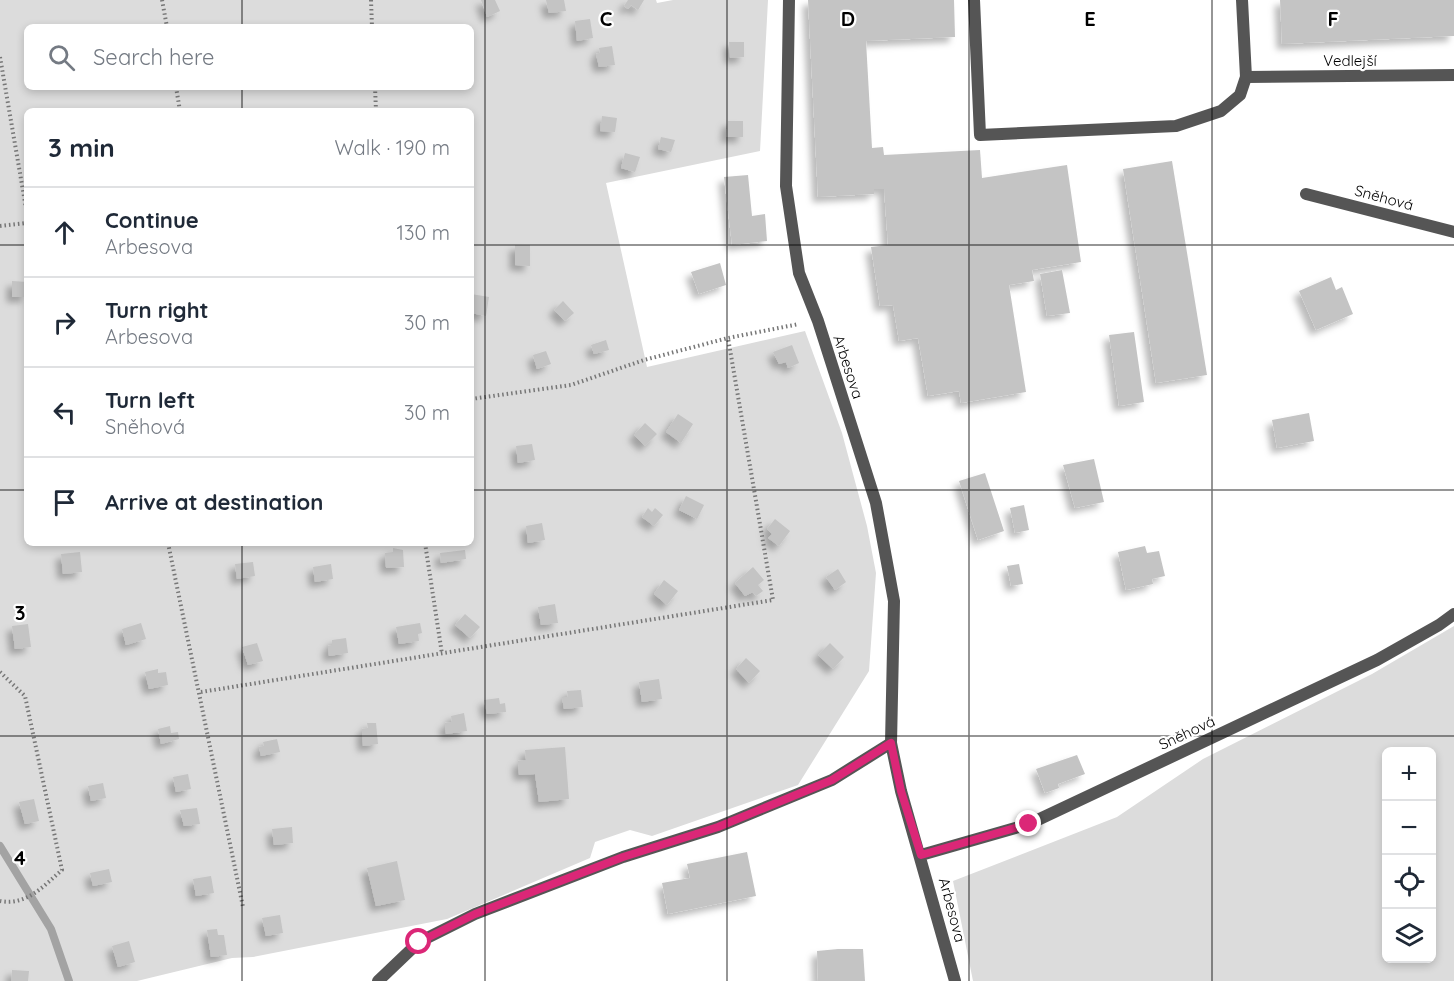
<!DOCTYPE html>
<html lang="en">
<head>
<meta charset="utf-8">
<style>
  :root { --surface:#fff; --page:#f6f6f7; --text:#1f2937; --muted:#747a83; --line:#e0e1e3 }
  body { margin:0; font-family:Quicksand,sans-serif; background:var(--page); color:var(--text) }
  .controls { position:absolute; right:18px; bottom:18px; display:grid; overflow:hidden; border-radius:9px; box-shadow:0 3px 9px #0003 }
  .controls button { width:54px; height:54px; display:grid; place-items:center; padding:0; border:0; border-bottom:2px solid var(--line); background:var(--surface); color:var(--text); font:30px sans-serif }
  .stop { position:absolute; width:18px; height:18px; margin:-14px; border:4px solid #db2777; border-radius:50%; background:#fff }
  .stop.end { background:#db2777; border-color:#fff; box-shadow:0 2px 6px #0008 }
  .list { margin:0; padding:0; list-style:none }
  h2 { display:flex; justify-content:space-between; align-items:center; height:78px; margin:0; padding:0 24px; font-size:26px }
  h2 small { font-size:20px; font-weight:400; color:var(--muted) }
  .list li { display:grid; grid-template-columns:39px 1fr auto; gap:18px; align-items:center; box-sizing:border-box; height:90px; padding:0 24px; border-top:2px solid var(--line) }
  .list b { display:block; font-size:22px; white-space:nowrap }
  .list p { margin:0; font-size:20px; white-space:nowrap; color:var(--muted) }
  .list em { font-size:20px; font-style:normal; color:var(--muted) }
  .icon { flex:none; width:33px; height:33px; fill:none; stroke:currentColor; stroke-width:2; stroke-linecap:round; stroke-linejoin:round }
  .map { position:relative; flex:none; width:1454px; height:981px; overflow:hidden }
  .search { position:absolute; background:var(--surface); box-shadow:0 3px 9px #0003; left:24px; top:24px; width:450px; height:66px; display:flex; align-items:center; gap:15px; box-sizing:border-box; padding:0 21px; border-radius:9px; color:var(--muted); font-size:22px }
  .panel { position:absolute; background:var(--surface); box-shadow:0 3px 9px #0003; left:24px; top:108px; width:450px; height:438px; border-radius:9px }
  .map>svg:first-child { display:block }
  .green { fill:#dcdcdc; fill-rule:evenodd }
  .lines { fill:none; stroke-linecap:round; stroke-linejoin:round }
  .stream { stroke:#a3a3a3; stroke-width:8 }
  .building { fill:#c4c4c4; filter:url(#shadow) }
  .path { stroke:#777; stroke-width:4; stroke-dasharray:1.5 3; stroke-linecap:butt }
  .service { stroke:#555; stroke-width:12 }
  .minor { stroke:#555; stroke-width:12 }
  .route { stroke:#db2777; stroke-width:8 }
  .grid { fill:none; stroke:#000; stroke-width:1.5; stroke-opacity:0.55 }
  .labels { text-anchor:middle; stroke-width:4.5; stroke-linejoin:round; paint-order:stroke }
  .street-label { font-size:15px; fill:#000; stroke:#fff }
  .grid-label { font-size:20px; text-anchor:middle; font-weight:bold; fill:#000; stroke:#fff; stroke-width:4.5; stroke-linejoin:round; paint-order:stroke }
</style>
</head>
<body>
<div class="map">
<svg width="1454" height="981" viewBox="0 0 1454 981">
  <defs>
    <filter id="shadow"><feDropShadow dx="-5.5" dy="5.5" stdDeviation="3" flood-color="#0004"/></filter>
  </defs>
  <rect width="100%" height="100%" fill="#fff"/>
  <path class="green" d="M0,0H656L657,3L673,0H768L760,151L606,183L647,367L805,331L842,433L867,526L876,573L869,671L798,785L652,836L630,830L595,842L590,858L447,919L253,957L232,958L137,981H0ZM27,27H471V87H27ZM27,111H471V543H27Z
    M1454,626V981H973L953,881L1117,817L1203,759L1372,674ZM1386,752H1432V958H1386Z"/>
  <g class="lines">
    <path class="stream" d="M0,846L51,929L69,981"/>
  </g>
  <path class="building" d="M481,0H495L500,11L487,17Z
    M546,0H564L566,11L549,13Z
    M628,0H644L638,10L631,5L628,9L624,6Z
    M808,0H954L955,37L866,41L872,148L883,147L884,155L980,150L982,178L1067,165L1081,262L1032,270L1034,281L1009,285L1026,392L961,403L959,391L928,396L918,338L899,341L893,305L880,306L871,247L888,245L884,189H874V194L818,197Z
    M1280,0H1454V36L1282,44Z
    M590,19L593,38L577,41L575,21Z
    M729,42H744V57L730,58Z
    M612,46L615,65L599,67L596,54L600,53L599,48Z
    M602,116L617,118L615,132L600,131Z
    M728,121H743V137H726Z
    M661,137L675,140L671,152L658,149Z
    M625,153L640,157L635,172L621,168Z
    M1172,161L1207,375L1156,383L1123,169Z
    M748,175L752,216L765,214L767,241L732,245L724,177Z
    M515,245H530V266L515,265Z
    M720,263L726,285L699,294L691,272Z
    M1062,270L1070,313L1047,316L1040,274Z
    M1331,277L1336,290L1342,287L1353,314L1316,330L1299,291Z
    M12,281L27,282V297H12Z
    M471,294L489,297L486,316L471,313Z
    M563,301L574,313L565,321L554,310Z
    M1134,332L1144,402L1119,406L1109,335Z
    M606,340L609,350L594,354L591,345Z
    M792,345L799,363L788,368L786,362L779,364L773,352Z
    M546,351L551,364L537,369L533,355Z
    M1309,413L1314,441L1277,448L1272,420Z
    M678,414L693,424L681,443L666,432Z
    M645,423L657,434L645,446L634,435Z
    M532,444L535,460L518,463L516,446Z
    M1094,459L1104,502L1075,508L1063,465Z
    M985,473L1004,531L978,540L959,481Z
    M686,496L704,505L697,519L679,510Z
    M1024,505L1029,530L1015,533L1010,508Z
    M648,508L652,512L655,508L663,515L654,526L642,517Z
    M775,519L790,531L779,546L768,538L772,534L767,529Z
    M542,523L545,540L528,543L526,526Z
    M1145,546L1147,553L1159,551L1165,576L1152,579L1153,584L1126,590L1118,552Z
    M393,548L403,550L404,567L386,568L385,553L393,552Z
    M465,550L466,559L441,563L440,553Z
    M80,552L82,572L63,574L61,554Z
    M253,562L255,576L237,579L235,564Z
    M331,564L333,579L315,582L313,567Z
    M1019,564L1023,584L1011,586L1007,566Z
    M753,567L764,580L758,585L763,591L756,596L753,592L745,596L735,583Z
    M838,569L846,582L835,590L826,577Z
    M664,580L678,591L667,605L654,594Z
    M555,604L558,623L541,625L538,607Z
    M465,614L480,627L470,638L455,625Z
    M141,623L146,639L126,645L122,629Z
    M420,623L422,633L418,634L419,641L399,644L396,627Z
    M28,624L31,647L15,649L12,626Z
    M346,638L348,653L329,656L328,646L332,645V640Z
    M257,643L263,661L248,665L242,647Z
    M830,643L844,657L833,669L818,655Z
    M746,658L760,671L749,683L736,669Z
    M158,669V673L166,672L168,685L149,689L145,672Z
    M659,679L662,699L642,702L639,682Z
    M581,690L583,707L564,709L562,697H568L567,691Z
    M499,698L500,704L505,703L506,712L487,714L484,700Z
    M464,713L467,731L446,734L445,723L452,722L451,716Z
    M367,723H376L378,744L363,746L362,729L368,728Z
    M170,726L171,733L178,732L179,739L161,744L158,729Z
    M277,739L280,752L261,756L259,747L264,746L263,742Z
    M565,747L569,799L539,802L535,774L519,775L518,761L526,760L525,750Z
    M1077,755L1085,774L1058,784L1059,788L1045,793L1036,769Z
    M188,774L191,789L176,792L173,777Z
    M103,783L106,798L91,801L88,786Z
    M34,799L39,821L25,824L19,802Z
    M197,808L200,824L184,826L180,810Z
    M292,827L293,843L274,845L272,829Z
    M747,852L756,896L668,914L662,883L690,878L687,864Z
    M397,861L405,900L376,906L367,868Z
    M109,869L112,882L93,886L90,873Z
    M211,876L214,893L196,896L193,879Z
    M280,915L283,933L266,936L262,918Z
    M217,929L218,935H224L227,955L211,957L207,930Z
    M129,941L135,962L118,967L112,946Z
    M838,949H863L865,981H818L817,951Z
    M12,970L29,971L28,981H11Z"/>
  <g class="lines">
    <path class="path" d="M162,0L167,27
      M371,0L372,27
      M0,57L27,214
      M176,87L180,111
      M375,87L376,111
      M0,226L27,223
      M471,399L571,385L644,360L728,338L799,324
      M168,543L243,907
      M425,543L442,654
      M0,672L25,696L62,870C44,886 26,906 0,901
      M201,692L773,600L728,338"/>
    <path class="service" d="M974,0L980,135L1176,126L1221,111L1240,95L1246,77L1242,0"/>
    <path class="minor" d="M789,0L786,186L799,273L818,321L876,503L894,601L891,743L901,791L955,981
      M1246,77L1454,75
      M1306,194L1454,232
      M921,855L1029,824L1377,660L1439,625L1454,614
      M378,981L419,942L475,914L623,857L718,827L832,780L891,743"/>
  </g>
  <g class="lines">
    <path class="route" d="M419,942L475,914L623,857L718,827L832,780L891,743L901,791L921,855L1029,824"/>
  </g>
  <path class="grid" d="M242,0V27M485,0V981M727,0V981M969,0V981M1212,0V981M242,87V111M0,245H27M471,245H1454M0,490H27M471,490H1454M242,543V981M0,736H1454"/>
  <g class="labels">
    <g class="street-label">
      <text x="1350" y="66">Vedlejší</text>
      <text transform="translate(1384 198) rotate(15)" y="5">Sněhová</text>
      <text transform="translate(848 367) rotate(72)" y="5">Arbesova</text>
      <text transform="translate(1187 733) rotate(-25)" y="5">Sněhová</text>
      <text transform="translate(952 910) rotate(75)" y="5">Arbesova</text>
    </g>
  </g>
  <g class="grid-label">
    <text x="606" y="26">C</text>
    <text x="848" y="26">D</text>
    <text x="1090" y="26">E</text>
    <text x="1333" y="26">F</text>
    <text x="20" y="620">3</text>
    <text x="20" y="865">4</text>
  </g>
</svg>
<div class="controls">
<button>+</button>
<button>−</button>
<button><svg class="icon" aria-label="locate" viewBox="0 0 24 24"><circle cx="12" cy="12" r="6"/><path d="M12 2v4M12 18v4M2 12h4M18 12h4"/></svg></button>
<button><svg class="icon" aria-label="layers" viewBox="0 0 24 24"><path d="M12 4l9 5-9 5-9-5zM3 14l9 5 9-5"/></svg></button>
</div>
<div class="stop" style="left:419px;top:942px"></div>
<div class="stop end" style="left:1029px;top:824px"></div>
<div class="search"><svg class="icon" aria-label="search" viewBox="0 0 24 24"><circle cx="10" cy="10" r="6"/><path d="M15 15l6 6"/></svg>Search here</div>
<section class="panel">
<h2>3 min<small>Walk · 190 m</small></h2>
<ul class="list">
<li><svg class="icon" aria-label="ahead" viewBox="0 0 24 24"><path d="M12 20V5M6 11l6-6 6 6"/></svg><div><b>Continue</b><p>Arbesova</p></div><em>130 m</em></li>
<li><svg class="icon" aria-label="right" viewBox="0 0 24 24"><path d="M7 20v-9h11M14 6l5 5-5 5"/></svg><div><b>Turn right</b><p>Arbesova</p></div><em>30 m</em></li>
<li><svg class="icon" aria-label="left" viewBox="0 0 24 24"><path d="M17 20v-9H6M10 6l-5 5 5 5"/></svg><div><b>Turn left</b><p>Sněhová</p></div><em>30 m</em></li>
<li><svg class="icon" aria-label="arrive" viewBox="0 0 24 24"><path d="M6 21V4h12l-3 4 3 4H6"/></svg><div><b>Arrive at destination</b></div></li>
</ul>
</section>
</div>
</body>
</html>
